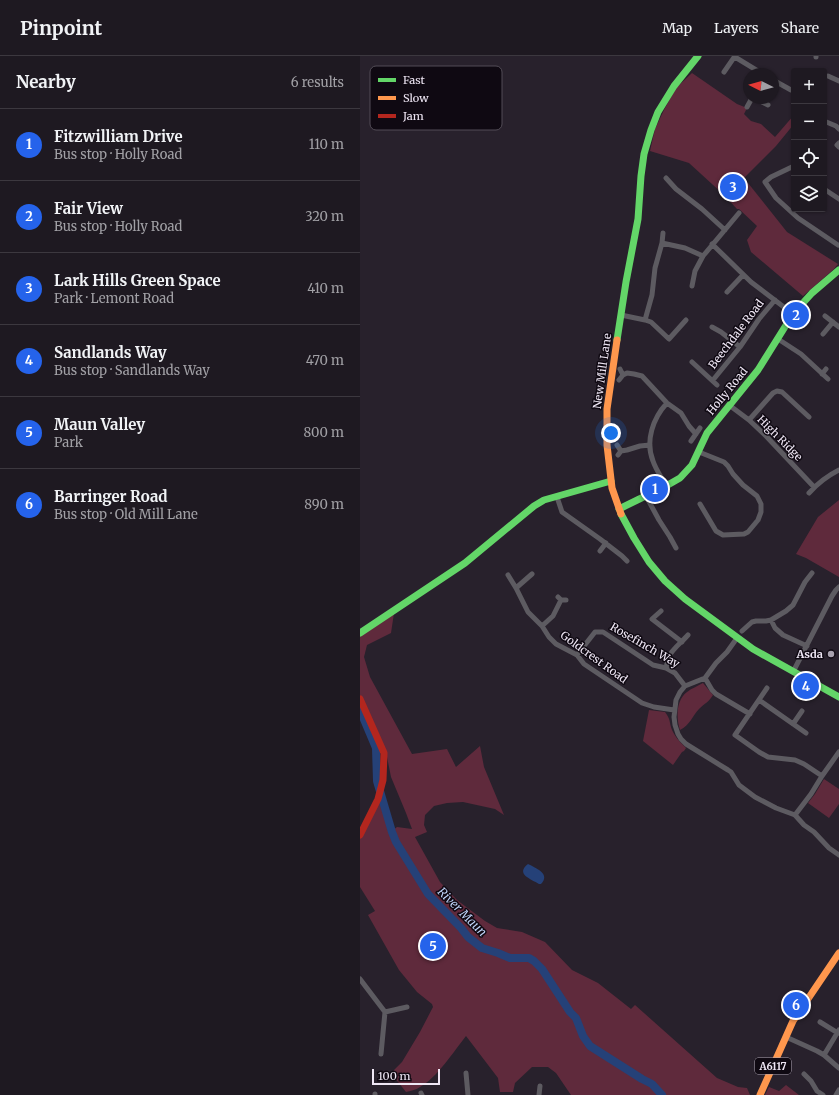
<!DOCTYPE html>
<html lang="en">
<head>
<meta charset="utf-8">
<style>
  :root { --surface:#1e1921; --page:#26222a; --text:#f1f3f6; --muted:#a1a0a5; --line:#3c383f; --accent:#2563eb }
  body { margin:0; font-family:Merriweather,serif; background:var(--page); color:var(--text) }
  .controls { position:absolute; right:12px; top:12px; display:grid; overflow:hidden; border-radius:4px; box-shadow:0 1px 3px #0004 }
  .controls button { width:36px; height:36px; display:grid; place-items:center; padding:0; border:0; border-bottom:1px solid var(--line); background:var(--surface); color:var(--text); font:20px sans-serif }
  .compass { position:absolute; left:383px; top:12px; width:36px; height:36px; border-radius:50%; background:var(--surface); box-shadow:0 1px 3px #0004; rotate:276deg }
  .scale { position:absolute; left:12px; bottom:10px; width:68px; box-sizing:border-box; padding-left:4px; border:2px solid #efe7f5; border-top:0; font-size:11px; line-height:14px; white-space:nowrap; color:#efe7f5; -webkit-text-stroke:3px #0f0912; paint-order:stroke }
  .you { position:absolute; left:251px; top:377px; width:14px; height:14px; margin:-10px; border:3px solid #fff; border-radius:50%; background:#1a73e8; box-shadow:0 0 0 6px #1a73e833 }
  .badge { display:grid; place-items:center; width:26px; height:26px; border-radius:50%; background:var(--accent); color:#fff; font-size:13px; font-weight:700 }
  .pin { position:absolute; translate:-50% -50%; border:2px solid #fff; box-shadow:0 1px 4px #0006 }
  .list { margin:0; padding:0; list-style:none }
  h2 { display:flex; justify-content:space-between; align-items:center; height:52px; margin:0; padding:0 16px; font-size:17px }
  h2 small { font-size:13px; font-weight:400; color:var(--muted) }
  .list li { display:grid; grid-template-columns:26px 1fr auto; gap:12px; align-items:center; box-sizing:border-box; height:72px; padding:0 16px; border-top:1px solid var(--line) }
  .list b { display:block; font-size:15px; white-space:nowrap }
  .list p { margin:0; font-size:13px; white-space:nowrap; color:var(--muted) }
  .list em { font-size:13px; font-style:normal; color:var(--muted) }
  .icon { flex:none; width:22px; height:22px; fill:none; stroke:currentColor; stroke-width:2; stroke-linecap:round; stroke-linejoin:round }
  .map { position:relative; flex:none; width:479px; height:1039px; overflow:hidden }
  header { display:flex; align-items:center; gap:24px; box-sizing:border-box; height:56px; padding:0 20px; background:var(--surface); border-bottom:1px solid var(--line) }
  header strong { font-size:19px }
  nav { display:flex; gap:22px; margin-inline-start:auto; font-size:14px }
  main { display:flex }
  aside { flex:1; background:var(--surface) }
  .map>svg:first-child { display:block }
  .green { fill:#5f2a3c }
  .water { fill:#254178 }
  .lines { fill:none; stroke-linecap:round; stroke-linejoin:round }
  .river { stroke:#254178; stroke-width:8 }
  .street { stroke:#5d5b61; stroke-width:5 }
  .fast { stroke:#63d668; stroke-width:7 }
  .slow { stroke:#ff974d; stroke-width:7 }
  .jam { stroke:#b3261e; stroke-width:7 }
  .poi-dot { fill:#a9a2af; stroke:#0f0912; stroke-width:1.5 }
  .labels { text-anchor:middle; stroke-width:3; stroke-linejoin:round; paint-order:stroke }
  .shield { fill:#0f0912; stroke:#aca4b1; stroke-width:1 }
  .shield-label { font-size:10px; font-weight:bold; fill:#efe7f5 }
  .street-label { font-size:11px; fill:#efe7f5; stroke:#0f0912 }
  .poi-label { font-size:11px; font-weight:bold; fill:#efe7f5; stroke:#0f0912; text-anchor:end }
  .water-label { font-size:12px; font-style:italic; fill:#bfd3f8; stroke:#0f0912 }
  .key { fill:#0f0912; stroke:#524c56; stroke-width:1 }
  .key-label { font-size:11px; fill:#efe7f5 }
</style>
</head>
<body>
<header>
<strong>Pinpoint</strong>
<nav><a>Map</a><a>Layers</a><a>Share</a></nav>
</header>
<main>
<aside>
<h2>Nearby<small>6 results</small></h2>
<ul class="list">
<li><span class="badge">1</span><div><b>Fitzwilliam Drive</b><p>Bus stop · Holly Road</p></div><em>110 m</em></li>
<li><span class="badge">2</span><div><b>Fair View</b><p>Bus stop · Holly Road</p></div><em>320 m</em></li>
<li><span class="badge">3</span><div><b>Lark Hills Green Space</b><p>Park · Lemont Road</p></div><em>410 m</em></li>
<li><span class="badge">4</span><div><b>Sandlands Way</b><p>Bus stop · Sandlands Way</p></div><em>470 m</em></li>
<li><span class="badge">5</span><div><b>Maun Valley</b><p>Park</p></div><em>800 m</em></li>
<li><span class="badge">6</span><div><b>Barringer Road</b><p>Bus stop · Old Mill Lane</p></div><em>890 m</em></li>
</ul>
</aside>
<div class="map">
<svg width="479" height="1039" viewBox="0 0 479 1039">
  <rect width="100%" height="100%" fill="#28212c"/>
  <path class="green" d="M332,17L377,48L387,52L384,58L391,65L401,68L415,81L434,59V68L416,90L384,122L427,176L478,208L474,213L443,240L391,196L387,184L397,170L379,153H377L364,139L329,107L290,95L295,73L304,54L316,32Z
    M479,444V521L446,502L436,498L458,461Z
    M34,557L31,577L7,589L4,601L10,621L52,698L87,693L96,711L120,690L124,711L144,759L135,753L103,746L87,747L74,750L65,759L64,769L67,776L55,781L80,826L97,844L125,865L137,872L162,876L185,886L212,914L238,927L271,953L275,949L357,1022L378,1031L387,1032L390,1039H211L196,1017L188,1011H172L155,1027L153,1036H140L138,1022L106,980C94,995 77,1022 60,1031C56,1034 50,1035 46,1036L31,1017L42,1006L60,976L73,951L72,948L57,936L39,914L8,859L15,855L0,831V781L19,742L28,772L41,797L67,839L97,868C91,860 82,853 76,845C59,824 45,800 31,776L37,771L52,773L46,757L31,721L26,696L0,639V579Z
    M343,627L353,639C349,646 345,647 339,653C332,660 331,668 320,674C316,662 316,644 327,636C332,632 338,630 343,627Z
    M289,654L305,656C311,664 309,666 312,674C315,681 321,687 326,692L324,695L322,696L313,709L283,685Z
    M464,723L479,733V748L469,762L448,747L455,738Z
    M426,1029L439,1039H405L409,1031L419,1035Z"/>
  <path class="water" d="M168,808C176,812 191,818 181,828H179C171,823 155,818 168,808Z"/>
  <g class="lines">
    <path class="river" d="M0,654L16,692L17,725L32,776L36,786L68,838L101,872L108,881L122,892L138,897L150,902H169L174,905L182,913L210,956L216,962L223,980L230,990L282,1023L292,1028L302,1039"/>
    <path class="street" d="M375,1L403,18
      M456,1V0
      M364,16L375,0
      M468,20L479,25
      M413,24L431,34
      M394,42L408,49
      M387,51L392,42
      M464,65L476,70L479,73
      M479,87L477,89L479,91
      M434,110L411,121L405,126L416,142L438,162L478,189
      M306,122L316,133L342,153L365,174
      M464,133L479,143
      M302,187L325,192L343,200
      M352,188L391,226L433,258
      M332,230L335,215L343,200L379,157
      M367,236L383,219
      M261,259L285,264L291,266L309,283L326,264
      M465,260L479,271
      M285,264L292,239L295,212L302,187L303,177
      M352,271L361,276L380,291
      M463,278L473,266
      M418,283L441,298L468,323
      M332,306L357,329
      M260,313L263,319
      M462,318L466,313
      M259,324L263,319L267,317L274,318L282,320L307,347L321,357L329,370L336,378
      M353,324L380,291L399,263L415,244
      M369,349L389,364L406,380L454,431
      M389,364L413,337L417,335L422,336L449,361
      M331,385L340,372
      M257,389L261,395
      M339,396L364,406L368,410L373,418L383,429L397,440L401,448V456L398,464L388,476L384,478L363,479L356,475L340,448
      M258,399L261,395L267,394L280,390L290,389
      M306,430C302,422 296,414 293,405C285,385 293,362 307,347
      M449,437C458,427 467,420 479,414
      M286,440L299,464L310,481L316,492
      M197,441L202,456L240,483L262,500L267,505
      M240,495L246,487
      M148,519L156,532L168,556L182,570L189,581L196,588L217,599L224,608L282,647L294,651L314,654
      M156,532L172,518
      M198,541L201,544H206
      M301,555L292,563L322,586
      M411,564L415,572L423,579L447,590
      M182,570L193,560L201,544
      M382,575L392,566L396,565H406L411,564L426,555L433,549L445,526L452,517
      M377,582L367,596L356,607L345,622L325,630L320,636L316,644L314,661L315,669L318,678L321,683L326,688L368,714L371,716L379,729L395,741L416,752L435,759L444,769L454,776L469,792L479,799
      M217,599L235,576H243L293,609L306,612L315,617L325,630
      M306,612C307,609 307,605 308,602C312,593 322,586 328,579
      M433,616L472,540L476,534L479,531
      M345,622L352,634L356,638L390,658
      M407,632L375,679L399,696L408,701L435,704L444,708L462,720
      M399,644L446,677
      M433,668L442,655
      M435,759L451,738L462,720L479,696
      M0,923L25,956L21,998
      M25,956L47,951
      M460,966L478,977
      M426,981L457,995L464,999L479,1012
      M464,999L479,974
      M106,1017L108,1039
      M444,1018L451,1025L457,1035L463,1039
      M61,1037L62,1039
      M15,1038V1039
      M179,1039L180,1030
      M476,1039L479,1034"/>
    <path class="fast" d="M257,284L266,226L278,163L281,120L284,98L291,74L298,56L314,30L338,0
      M259,453L306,430L320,422L332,409L347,377L398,314L433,258L452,237L479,214
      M261,458L274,482L289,506L305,525L325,543L393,593L479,641
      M0,577L105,507L174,450L184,444L251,425"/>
    <path class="slow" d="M257,284L247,353V389L252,432L261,458
      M400,1039L433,965L479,897"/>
    <path class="jam" d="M0,643L24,697L23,724L18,743L0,779"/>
  </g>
  <circle class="poi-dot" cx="471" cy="598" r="4"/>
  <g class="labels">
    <rect class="shield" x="395" y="1002" width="36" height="16" rx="3"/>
    <g class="shield-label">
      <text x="413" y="1014">A6117</text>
    </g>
    <g class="street-label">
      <text transform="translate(376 278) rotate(-53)" y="4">Beechdale Road</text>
      <text transform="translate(242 315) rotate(-82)" y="4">New Mill Lane</text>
      <text transform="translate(367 335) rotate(-51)" y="4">Holly Road</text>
      <text transform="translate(420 382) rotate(45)" y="4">High Ridge</text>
      <text transform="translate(285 589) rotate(30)" y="4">Rosefinch Way</text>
      <text transform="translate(234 601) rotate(36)" y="4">Goldcrest Road</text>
    </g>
    <g class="poi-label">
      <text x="463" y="602">Asda</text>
    </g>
    <g class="water-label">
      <text transform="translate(102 856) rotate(45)" y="4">River Maun</text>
    </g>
  </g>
  <rect x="10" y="10" width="132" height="64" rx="6" class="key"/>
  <rect x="18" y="22" width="18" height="4" fill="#63d668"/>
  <rect x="18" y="40" width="18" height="4" fill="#ff974d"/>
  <rect x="18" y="58" width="18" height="4" fill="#b3261e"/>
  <g class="key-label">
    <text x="43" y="28">Fast</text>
    <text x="43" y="46">Slow</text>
    <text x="43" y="64">Jam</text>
  </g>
</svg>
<div class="controls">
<button>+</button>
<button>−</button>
<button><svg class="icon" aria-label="locate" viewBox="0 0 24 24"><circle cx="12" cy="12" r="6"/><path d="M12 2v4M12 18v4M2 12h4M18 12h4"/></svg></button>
<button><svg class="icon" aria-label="layers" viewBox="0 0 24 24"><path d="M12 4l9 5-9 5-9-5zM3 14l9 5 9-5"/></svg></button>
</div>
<svg class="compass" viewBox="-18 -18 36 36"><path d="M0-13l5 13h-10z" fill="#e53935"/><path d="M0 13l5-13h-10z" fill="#a1a0a5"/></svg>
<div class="scale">100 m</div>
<div class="you"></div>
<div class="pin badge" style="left:295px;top:433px">1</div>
<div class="pin badge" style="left:436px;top:259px">2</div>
<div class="pin badge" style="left:373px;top:131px">3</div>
<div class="pin badge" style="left:446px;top:630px">4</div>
<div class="pin badge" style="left:73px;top:890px">5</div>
<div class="pin badge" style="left:436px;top:949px">6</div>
</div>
</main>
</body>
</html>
